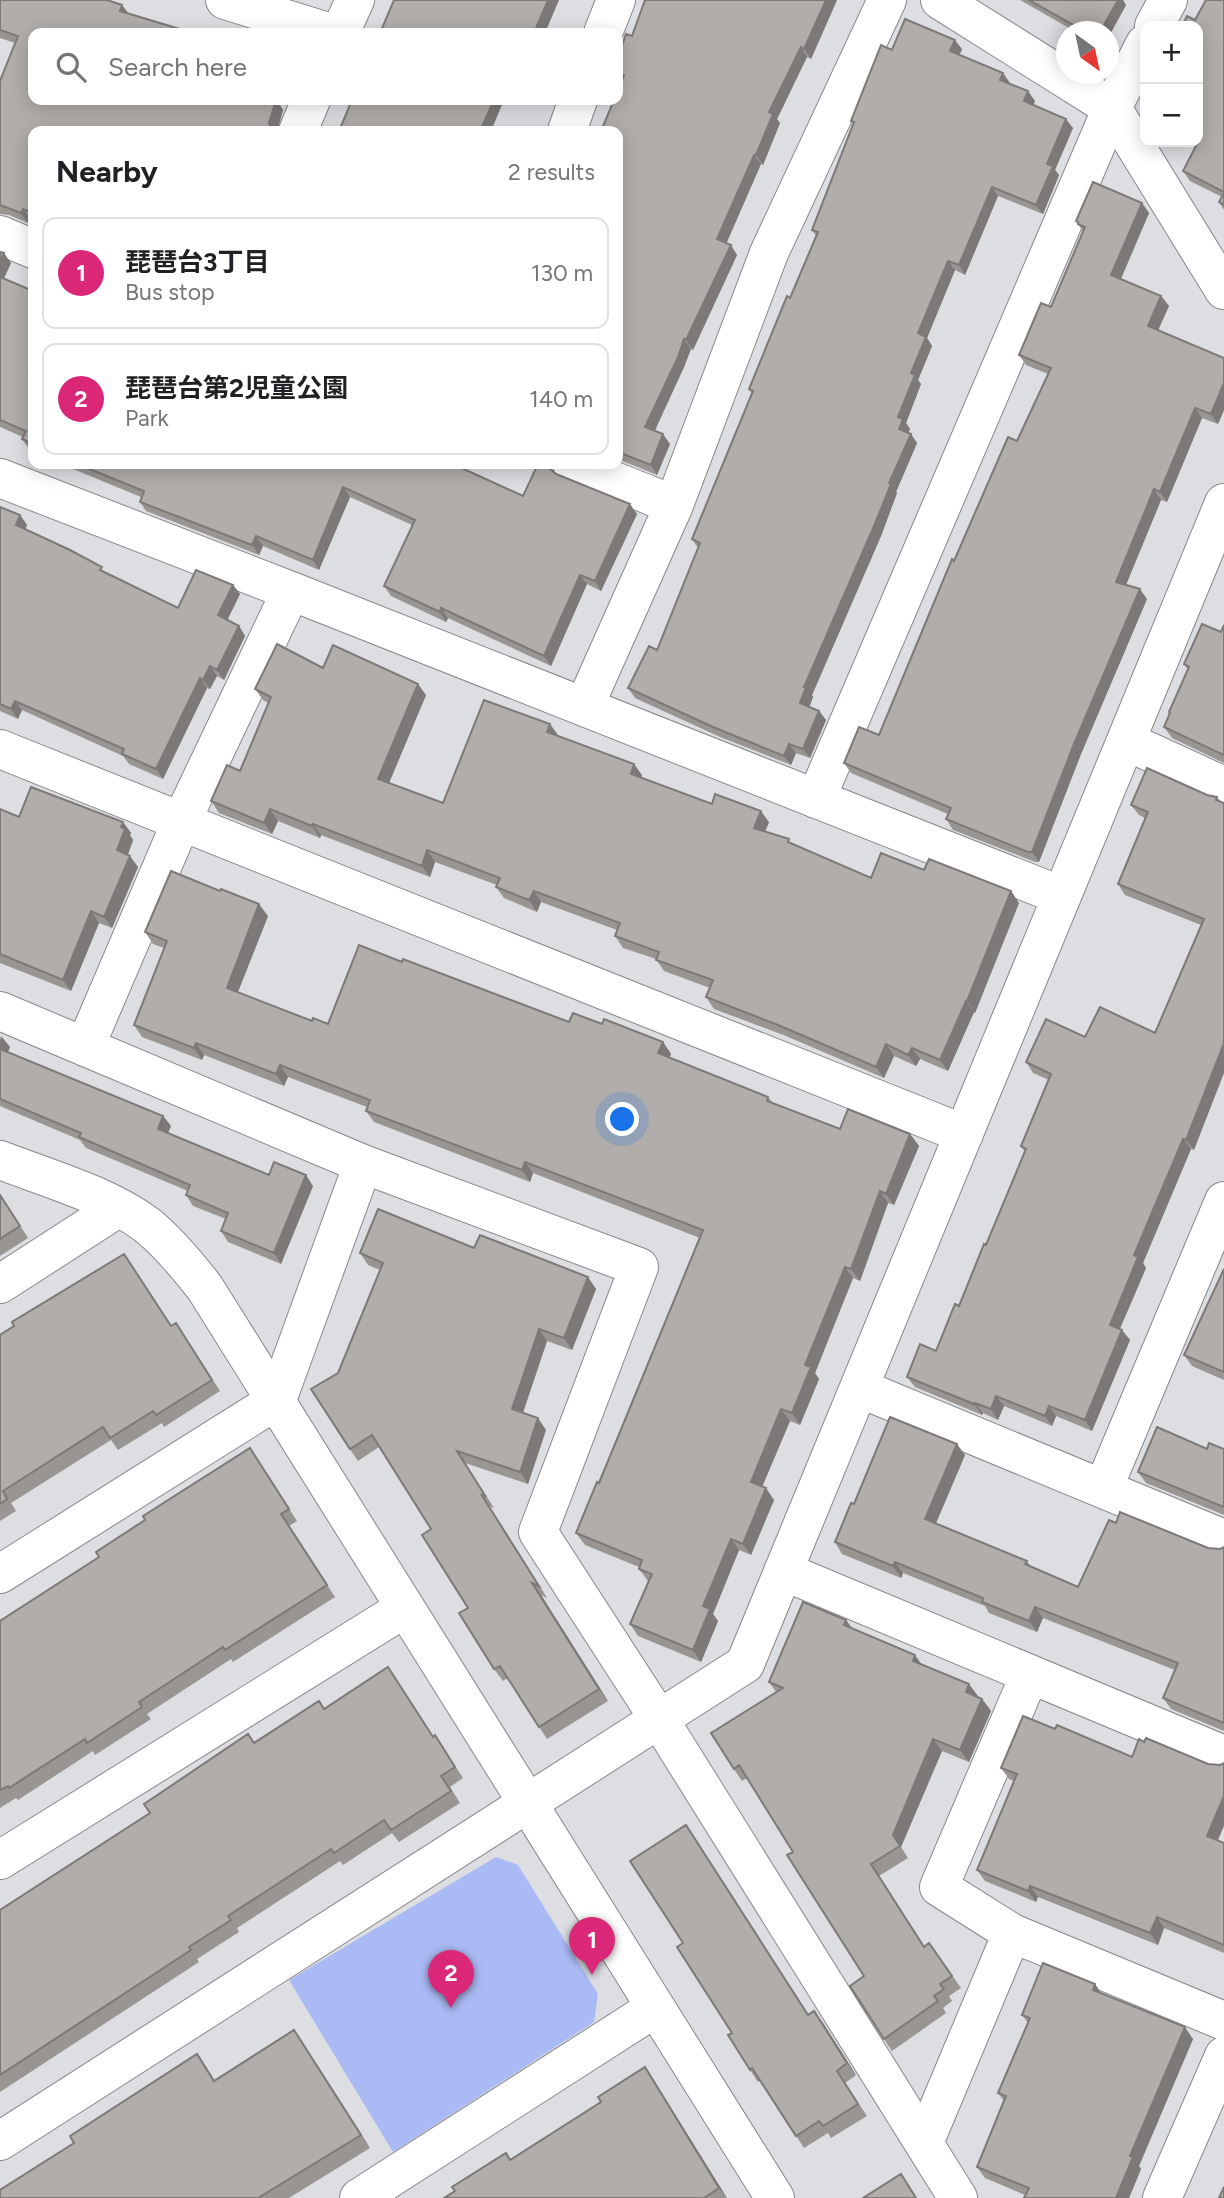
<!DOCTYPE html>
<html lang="en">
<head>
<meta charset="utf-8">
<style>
  :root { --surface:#fff; --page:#f6f6f6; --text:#202124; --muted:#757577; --line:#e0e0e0; --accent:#db2777 }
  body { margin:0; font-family:Figtree,"Noto Sans JP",sans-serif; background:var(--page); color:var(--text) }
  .controls { position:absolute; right:21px; top:21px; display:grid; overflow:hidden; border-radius:14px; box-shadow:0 4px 18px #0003 }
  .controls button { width:63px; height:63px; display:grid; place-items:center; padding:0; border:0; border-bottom:2px solid var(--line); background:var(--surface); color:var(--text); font:35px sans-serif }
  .compass { position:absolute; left:1056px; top:21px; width:63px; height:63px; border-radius:50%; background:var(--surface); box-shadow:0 4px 18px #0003; rotate:147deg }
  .you { position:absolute; left:623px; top:1120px; width:24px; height:24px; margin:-18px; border:5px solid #fff; border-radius:50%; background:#1a73e8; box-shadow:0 0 0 10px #1a73e833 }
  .badge { display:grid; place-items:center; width:46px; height:46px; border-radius:50%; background:var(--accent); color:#fff; font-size:23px; font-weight:700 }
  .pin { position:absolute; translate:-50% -58px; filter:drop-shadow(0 2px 4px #0008) }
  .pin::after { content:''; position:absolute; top:37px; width:24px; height:21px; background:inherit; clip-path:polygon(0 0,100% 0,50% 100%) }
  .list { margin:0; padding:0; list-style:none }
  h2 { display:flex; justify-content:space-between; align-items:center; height:91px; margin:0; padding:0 28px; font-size:30px }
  h2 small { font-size:23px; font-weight:400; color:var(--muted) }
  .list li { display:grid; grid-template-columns:46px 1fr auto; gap:21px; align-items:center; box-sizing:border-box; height:112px; margin:0 14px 14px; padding:0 14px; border:2px solid var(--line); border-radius:14px }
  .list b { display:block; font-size:26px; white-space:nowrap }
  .list p { margin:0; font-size:23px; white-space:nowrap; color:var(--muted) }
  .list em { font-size:23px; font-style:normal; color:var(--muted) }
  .icon { flex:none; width:38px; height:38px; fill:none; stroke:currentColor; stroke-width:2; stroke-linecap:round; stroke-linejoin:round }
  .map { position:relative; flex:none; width:1224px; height:2198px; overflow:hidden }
  .search { position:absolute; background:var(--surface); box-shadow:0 4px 18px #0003; left:28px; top:28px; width:595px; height:77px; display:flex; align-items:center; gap:18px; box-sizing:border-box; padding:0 24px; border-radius:14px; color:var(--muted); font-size:26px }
  .panel { position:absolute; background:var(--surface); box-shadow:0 4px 18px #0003; left:28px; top:126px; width:595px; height:343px; border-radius:14px }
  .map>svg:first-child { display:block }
  .green { fill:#aabaf4 }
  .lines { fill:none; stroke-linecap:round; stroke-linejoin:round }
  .street-casing { stroke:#86888b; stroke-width:40 }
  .secondary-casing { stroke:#86888b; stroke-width:40 }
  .street { stroke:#fff; stroke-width:38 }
  .secondary { stroke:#fff; stroke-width:38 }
  .wall { fill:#989593 }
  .shaded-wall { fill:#7c7978 }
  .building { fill:#b1adab; stroke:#7c7978; stroke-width:2 }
</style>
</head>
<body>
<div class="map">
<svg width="1224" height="2198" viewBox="0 0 1224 2198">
  <rect width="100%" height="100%" fill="#dddee2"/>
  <path class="green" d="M496,1857L518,1865L598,1994L594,2022L393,2152L289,1980Z"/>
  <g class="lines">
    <g class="street-casing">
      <path id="street" d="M225,0L331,33
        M940,0L1112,108L1224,290
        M1154,26L1168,0
        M340,33L355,0
        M603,33L616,0
        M298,131L311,100
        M567,131L578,100
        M0,235L33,249
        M572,464L674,505
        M0,478L291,591L1062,896
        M584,707L674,505L769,253L887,0
        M1126,741L1224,786
        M0,749L964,1134
        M816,799L1112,108L1145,44
        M0,1011L363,1164L277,1400L0,1574
        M85,1047L182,820L291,591
        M363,1164L639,1267L538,1532L659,1719L958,2198
        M0,1284L118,1208
        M859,1388L1224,1539
        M1103,1489L1224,1201
        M783,1571L1224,1755
        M1030,1674L939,1887L1012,1933L1224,2021
        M0,1860L405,1608
        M0,2141L745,1664L1224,503
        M924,2143L1012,1933
        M359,2198L655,2008
        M1162,2198L1224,2056"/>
    </g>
    <g class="secondary-casing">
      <path id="secondary" d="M0,1160C47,1178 107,1195 147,1225C169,1243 188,1266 205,1288L775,2198"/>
    </g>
    <use href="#street" class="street"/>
    <use href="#secondary" class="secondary"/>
  </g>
  <path class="wall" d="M0,0L122,5L128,14L33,100H279L278,102L283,110L277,131H33V220L30,219L28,223L9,215L0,214V81L15,43L0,38Z
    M837,0L811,59L807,57L777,119L780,123L763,165L761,164L726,243L737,255L693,350L691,349L684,367L654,431L670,444L657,475L618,459V131L622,81L618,78V58L632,36Z
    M1020,0H1123L1126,5L1109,36V32H1076Z
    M1224,0V210L1219,202L1222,197L1190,181L1183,171L1196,147L1185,142H1198L1195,20Z
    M962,49L959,55L1003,73L1009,83L1035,101L1033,105L1073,128L1055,170L1059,175L1043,214L998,196L965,275L955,270L927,338L932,346L918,380L921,384L906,423L910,429L908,433L917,443L896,492L897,493L881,536L812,695L813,697L809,707L819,711L826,720L810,758L796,753L791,765L720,737L635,698L628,688L657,650L698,548L692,539L752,394L749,389L790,298L816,236L812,230L853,124L851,121L892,50Z
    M1142,203L1149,213L1121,279L1161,296L1169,306L1158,330L1224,358V410L1218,424L1202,418L1167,502L1161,500L1126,585L1147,599L1081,754L1039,862H1035L953,830L946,819L948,814L851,773L844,763L879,735L954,561L1017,441L1048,374L1026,365L1019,355L1051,307L1083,232L1076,221Z
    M0,252L11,263L4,279L33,291V451L29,449L22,439L23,437L0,427Z
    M61,464H453L523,496L538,464H551L552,470L556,474L637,514L601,591L587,584L551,666L448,618L446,622L391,596L384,586L412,525L350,497L319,570L263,546L259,555L146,511L140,502L141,497Z
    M0,507L20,515L27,525L25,530L106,573L178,608L233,585L240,594L227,620L239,626L245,636L224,680L217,676L210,689L207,688L163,779L129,764L123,756L22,710L18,719L0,711Z
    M1224,625V763L1172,738L1164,727L1170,714L1169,712L1188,670L1184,664L1221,632Z
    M323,668L426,695L389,783L443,803L558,736L642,775L641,778L712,804L769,822L765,831L871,878L924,870L1011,891L1019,903L975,1013L974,1012L948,1071L920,1059L916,1066L894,1056L884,1078L786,1036L714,1009L706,997L710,988L664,971L656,959L623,948L615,936L617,930L541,902L537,912L504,898L496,887L497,885L435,862L430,877L321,835L320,838L278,821L272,834L219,813L211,801L240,771L268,703L263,700L255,689Z
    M1207,795L1217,797L1221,802L1194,1150L1191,1149L1143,1263L1146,1268L1120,1329L1130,1340L1092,1431L1056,1416L1052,1426L1004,1406L998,1420L983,1413L982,1415L915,1387L907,1377L936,1351L959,1306L986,1245L1025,1152L1021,1146L1049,1080L1033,1073L1026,1062L1085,1037L1155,1033L1201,925L1125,895L1118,884L1145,818L1139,815L1131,805Z
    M0,809L19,817L123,822L131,833L130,835L133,840L128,855L138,867L112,928L99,923L71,991L0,963Z
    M268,916L238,992L312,1021L328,1024L402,962L569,1022L602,1024L663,1042L671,1054L669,1057L768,1097L773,1103L840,1129L910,1134L919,1146L894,1205L888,1203L860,1281L853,1278L815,1373L819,1379L800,1425L790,1421L762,1487L774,1500L751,1555L739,1550L713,1614L718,1621L701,1662L638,1636L630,1624L648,1581L639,1569V1567L585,1545L576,1533L599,1483L700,1238L533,1173L530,1182L374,1122L366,1111L367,1107L288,1077L284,1086L204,1055L202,1060L142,1037L134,1025L164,948L153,944L145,932Z
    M0,1036L10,1047L8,1052L163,1116L171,1126L168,1133L269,1175L313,1186L281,1264L228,1242L221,1231L226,1219L193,1206L186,1195L188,1191L86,1148L80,1140L0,1106Z
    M0,1194L28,1238L0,1256Z
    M474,1248L596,1289L572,1350L547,1341L523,1413L546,1430L528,1484L465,1463L494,1508L489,1506L547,1598L541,1595L608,1701L547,1739L508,1678L503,1681L494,1669L468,1608L431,1529L379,1447L358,1461L350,1449L338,1373L380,1270L368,1265L360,1253Z
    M1224,1269V1380L1192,1366L1184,1355Z
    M171,1326L184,1335L220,1391L164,1427L162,1423L118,1450L111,1440L11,1503L16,1511L0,1521V1335Z
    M1207,1449H1224V1515L1146,1483L1138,1472Z
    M965,1455L936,1523L1027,1561L1030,1566L1078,1587L1116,1523L1208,1548L1220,1549L1224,1547V1731L1171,1709L1163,1698L1175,1670L1043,1618L1037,1632L989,1613L985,1606L903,1573L901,1578L842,1554L835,1542L854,1504Z
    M258,1460L297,1521L289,1526L335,1597L233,1662L231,1659L147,1714L151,1719L95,1755L93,1751L18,1800L16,1798L0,1808V1621Z
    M846,1620L853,1629L915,1655L921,1664L982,1699L991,1711L969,1762L942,1751L901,1847L908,1858L879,1876L924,1947L929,1943L961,1988L949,1996L952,2001L943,2008L946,2013L892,2051L884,2039L864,1976L793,1852L747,1778L742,1781L734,1769L776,1692L769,1682Z
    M324,1709L433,1736L435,1735L463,1778L450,1787L460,1803L399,1842L392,1833L343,1865L340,1861L237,1928L239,1932L197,1959L199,1962L0,2092V1910L150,1813L254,1743Z
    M1001,1768L1224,1843V1953L1164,1928L1158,1945L1038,1897L1036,1902L985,1881L977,1870L1014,1781L1009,1779Z
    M1102,1994L1193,2039L1139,2166L1141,2169L1129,2198H1024L1025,2195L985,2178L977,2167L1004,2101L998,2093L1028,2023L1022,2015Z
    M809,2014L823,2023L856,2075L845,2083L867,2116L831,2138L828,2133L804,2148L760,2081L758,2082L750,2070Z
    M294,2030L370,2148L289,2198H0L74,2143L197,2054L215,2081Z
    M645,2067L727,2198H444L511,2160L601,2102Z"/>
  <path class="shaded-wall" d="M548,0H559L545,33H534Z
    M826,0H837L811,59L804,49Z
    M1118,0H1123L1126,5L1109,36V32H1100Z
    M122,5L129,14L120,11Z
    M955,40L962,49L957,61L950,51Z
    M801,47L807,57L777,119L780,123L763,165L756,155L769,112Z
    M1003,73L1010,83L1007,89L1000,80Z
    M1028,91L1035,101L1031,111L1024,101Z
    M271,100H279L278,102L283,110L277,131H272L269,123Z
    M494,100H504L491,131H480Z
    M1066,119L1073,128L1055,170L1059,175L1043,214L1036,205L1047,164Z
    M754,155L761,164L724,249L717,239Z
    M992,187L998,196L965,275L959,265Z
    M1142,203L1149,213L1118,285L1111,275Z
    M23,209L30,219L28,223L21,213Z
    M731,245L737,255L693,350L686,340Z
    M4,253L11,263L1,284L0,283V262Z
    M948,261L955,270L927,338L932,346L918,380L921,384L906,423L910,429L906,439L899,429L898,417L911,373L918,333Z
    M1161,296L1169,306L1155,337L1148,326Z
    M684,339L691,349L684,367L652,437L645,427Z
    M1224,383V410L1218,424L1211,414Z
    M1195,408L1202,418L1167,502L1160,492Z
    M663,434L670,444L657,475L651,465Z
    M911,434L917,443L896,492L897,493L881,536L812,695L813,697L807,713L800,703L804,687Z
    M343,487L350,497L319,570L313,560Z
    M1154,489L1161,500L1123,592L1116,582Z
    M630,504L637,514L601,591L595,581Z
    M20,515L27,525L22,535L16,525Z
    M256,536L263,546L259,555L252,545Z
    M580,575L587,584L551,666L544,656Z
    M233,585L240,594L225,625L218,615Z
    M1140,589L1147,599L1081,754L1039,862L1032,852L1074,744Z
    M441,608L448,618L446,622L440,612Z
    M239,626L245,636L224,680L217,670Z
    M210,666L217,676L210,689L203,680Z
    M200,678L207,688L163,779L156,769Z
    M418,684L426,695L386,790L378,779Z
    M15,701L22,710L18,719L11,709Z
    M819,711L826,720L810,758L803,749Z
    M550,724L558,735L547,732Z
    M789,744L796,753L791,765L784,756Z
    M634,764L642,775L639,785L631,774Z
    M270,809L278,821L272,834L264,823Z
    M761,811L769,822L762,839L754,828Z
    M123,822L131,833L130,835L133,840L125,862L117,850L121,827Z
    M313,824L321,835L320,838L312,826Z
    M427,850L435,862L430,877L422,866Z
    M130,856L138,867L112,928L104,917Z
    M534,891L541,902L537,912L529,900Z
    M1011,891L1019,903L975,1013L967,1001Z
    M259,904L268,916L235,999L227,988Z
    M91,911L99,923L71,991L63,980Z
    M966,1001L974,1012L948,1071L940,1060Z
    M2,1037L10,1047L5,1058L0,1051V1042Z
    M663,1042L671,1054L667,1064L658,1053Z
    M196,1043L204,1055L202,1060L194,1048Z
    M1224,1043V1073L1194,1150L1186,1140Z
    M886,1044L894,1056L884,1078L876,1067Z
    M912,1048L920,1059L916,1066L908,1055Z
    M280,1065L288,1077L284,1086L276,1074Z
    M163,1116L171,1126L165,1139L158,1129Z
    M910,1134L919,1146L894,1205L886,1194Z
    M1183,1139L1191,1149L1143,1263L1146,1268L1117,1335L1110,1325L1134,1255Z
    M525,1162L533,1173L530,1182L522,1170Z
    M306,1175L313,1186L281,1264L274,1253Z
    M880,1191L888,1203L860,1281L851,1269Z
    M845,1267L853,1278L815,1373L819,1379L800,1425L792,1413L805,1365Z
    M588,1277L596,1289L572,1350L564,1338Z
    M539,1329L547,1341L520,1421L512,1409Z
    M1122,1330L1130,1340L1092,1431L1085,1420Z
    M996,1396L1004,1406L998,1420L991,1409Z
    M975,1403L983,1413L982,1415L974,1404Z
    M1049,1406L1056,1416L1052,1426L1045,1416Z
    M781,1409L790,1421L759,1494L751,1482Z
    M538,1418L546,1430L528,1484L520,1472Z
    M957,1444L965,1455L933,1530L925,1519Z
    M766,1488L774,1500L751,1555L743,1544Z
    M481,1494L489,1506L547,1598L539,1586Z
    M731,1539L739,1550L713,1614L718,1621L701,1662L693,1650L703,1606Z
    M895,1562L903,1573L901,1578L893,1566Z
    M532,1583L541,1595L608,1701L599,1689Z
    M1035,1607L1043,1618L1037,1632L1029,1621Z
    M846,1620L854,1632L844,1625Z
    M915,1655L923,1667L913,1661Z
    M969,1684L978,1696L974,1704L966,1692Z
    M982,1699L991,1711L969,1762L960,1750Z
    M933,1739L942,1751L901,1847L908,1858L893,1835Z
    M1224,1796V1826L1215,1847L1207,1836Z
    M1030,1886L1038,1897L1036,1902L1028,1891Z
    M1157,1917L1164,1928L1158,1945L1150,1933Z
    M1095,1984L1103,1996L1093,1990Z
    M814,2011L823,2023L856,2075L847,2063Z
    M1185,2027L1193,2039L1139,2166L1141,2169L1129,2198H1116L1130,2156Z
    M294,2030L303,2043L370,2148L361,2135Z
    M645,2067L653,2079L727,2198L719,2188Z"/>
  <path class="building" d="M0,0H107L122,5L120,11L193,33H33V100H276L269,123L272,131H33V213L23,209L21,213L0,205V81L18,36L0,30Z
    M394,0H548L534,33H380Z
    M645,0H826L804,49L801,47L769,112L773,114L756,155H754L717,239L731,245L686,340L684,339L678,357L645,427L663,434L651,465L618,452V131H601L614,100H618V91L624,75L618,73V58L626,34L632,36Z
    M1029,0H1118L1100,32H1086Z
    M1206,0H1224V192L1183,171L1198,142V26H1182L1187,16L1195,20Z
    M905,19L955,40L950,51L1003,73L1000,80L1028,91L1024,101L1066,119L1047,164L1053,166L1036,205L992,187L959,265L948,261L918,333L926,337L911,373L915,375L898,417L903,419L899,429L911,434L889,483L891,484L874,526L804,687H806L800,703L819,711L803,749L789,744L784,756L713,727L628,688L649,646L657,650L700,543L692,539L753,391L749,389L787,296L790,298L818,232L812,230L854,122L851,121L881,45L892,50Z
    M352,100H494L480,131H339Z
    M1093,182L1142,203L1111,275L1161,296L1148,326L1224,358V383L1211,414L1195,408L1160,492L1154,489L1116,582L1140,589L1074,744L1032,852H1028L946,819L951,808L844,763L859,727L879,735L952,559L954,561L1008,437L1017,441L1051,368L1019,355L1041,303L1051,307L1085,227L1078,224V222L1076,221Z
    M1224,193V205L1219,202Z
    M0,252L4,253L0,262Z
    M0,277L33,291V364L29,373L33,375V444L22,439L26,431L0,420Z
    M77,464H453L523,496L538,464H546L548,467L556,474L630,504L595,581L580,575L544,656L441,608L440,612L384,586L415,520L343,487L313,560L256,536L252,545L140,502L144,491Z
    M0,507L20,515L16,525L70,550L102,567L100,570L178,608L196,570L233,585L218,615L239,626L217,670L210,666L203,680L200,678L156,769L122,754L124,749L15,701L11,709L0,704Z
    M1202,624L1221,632L1224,625V755L1164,727L1170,713L1169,712L1189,667L1184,664Z
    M277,644L323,668L333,645L418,684L378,779L443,803L484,700L550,724L547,732L634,764L631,774L712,804L715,794L761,811L754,828L789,839L788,842L871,878L881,853L924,870L929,859L1011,891L967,1001H966L940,1060L912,1048L908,1055L886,1044L876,1067L778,1025L706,997L713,980L656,960L659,952L615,936L620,923L534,891L529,900L496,887L500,878L427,850L422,866L313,824L312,826L270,809L264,823L211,801L227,765L240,771L271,697L255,689Z
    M1147,768L1207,795L1217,797L1216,800L1224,803V1043L1186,1140L1183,1139L1134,1255L1138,1257L1110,1325L1122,1330L1085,1420L1049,1406L1045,1416L996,1396L991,1409L975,1403L974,1404L907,1377L920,1344L936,1351L955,1304L959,1306L984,1244L986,1245L1026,1149L1021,1146L1051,1074L1026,1062L1046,1019L1085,1037L1100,1007L1155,1033L1204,919L1118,884L1148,812L1131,805Z
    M31,787L123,822L121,827L125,829L117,850L130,856L104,917L91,911L63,980L0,954V809L19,817Z
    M171,871L220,891L221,889L259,904L227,988L312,1021L313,1018L328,1024L359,945L402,962L403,959L569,1022L573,1013L602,1024L604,1019L663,1042L658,1053L768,1097L767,1101L840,1129L848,1109L910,1134L886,1194L880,1191L851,1269L845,1267L805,1365L811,1367L792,1413L781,1409L751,1482L766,1488L743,1544L731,1539L703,1606L710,1609L693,1650L630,1624L652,1574L639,1569L642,1560L576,1533L597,1482L599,1483L703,1230L525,1162L522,1170L366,1111L370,1100L280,1065L276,1074L196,1043L194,1048L134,1025L167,941L145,932Z
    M0,1049L163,1116L158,1129L269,1175L274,1162L306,1175L274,1253L221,1231L228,1213L186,1195L190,1185L79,1137L81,1133L0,1099Z
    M0,1195L20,1226L0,1239Z
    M378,1209L474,1248L480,1235L588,1277L564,1338L539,1329L512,1409L538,1418L520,1472L457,1451L486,1497L481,1494L539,1586L532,1583L599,1689L539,1727L500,1666L494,1669L459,1613L468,1608L422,1535L431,1529L372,1435L350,1449L311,1389L338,1373L383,1263L360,1253Z
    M124,1254L171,1326L176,1323L212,1380L156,1415L153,1411L110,1438L103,1427L3,1491L7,1499L0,1504V1335L14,1326L12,1322Z
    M1224,1269V1372L1184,1355Z
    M890,1417L957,1444L925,1519L1027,1561L1025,1564L1078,1587L1109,1520L1116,1523L1120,1512L1208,1548L1220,1549L1224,1547V1723L1163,1698L1178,1663L1035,1607L1029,1621L982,1602L983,1598L895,1562L893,1566L835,1542L851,1503L854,1504Z
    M1157,1427L1207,1449L1209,1443L1224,1449V1507L1138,1472Z
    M250,1448L289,1509L281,1514L327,1585L225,1650L223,1647L139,1702L142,1707L87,1743L85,1739L9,1788L8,1786L0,1790V1621L99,1557L96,1552L145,1520L143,1516Z
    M803,1602L846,1620L844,1625L915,1655L913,1661L969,1684L966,1692L982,1699L960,1750L933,1739L893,1835L900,1846L871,1864L924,1947L929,1943L952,1976L940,1984L944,1989L934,1996L938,2001L884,2039L850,1986L864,1976L787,1855L793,1852L739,1765L734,1769L711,1733L783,1688L769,1682Z
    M388,1667L433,1737L435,1735L455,1767L441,1776L451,1791L391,1830L384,1820L334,1853L331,1849L228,1916L231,1920L189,1947L191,1950L0,2075V1910L150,1813L144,1804L248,1734L254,1743L319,1701L324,1709Z
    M1023,1716L1055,1729L1057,1725L1132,1757L1139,1739L1144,1742L1146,1738L1208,1764L1220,1765L1224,1763V1796L1207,1836L1224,1843V1945L1157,1917L1150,1933L1030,1886L1028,1891L977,1870L1017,1774L1001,1768Z
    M686,1825L808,2015L814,2011L847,2063L837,2071L858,2104L823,2126L819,2121L796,2136L752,2068L750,2070L728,2035L732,2033L677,1947L683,1943L630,1861Z
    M1043,1963L1095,1984L1093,1990L1185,2027L1130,2156L1133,2157L1116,2198H1024L1029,2188L977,2167L1006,2096L998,2093L1030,2018L1022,2015Z
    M294,2030L361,2135L258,2198H0V2190L74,2143L70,2136L197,2054L214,2081Z
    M645,2067L719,2188L704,2198H444L455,2191L452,2187L506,2153L510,2160L601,2102L598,2097Z
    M901,2174L916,2198H863Z
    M1224,2187V2198H1219Z"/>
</svg>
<div class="controls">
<button>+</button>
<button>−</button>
</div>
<svg class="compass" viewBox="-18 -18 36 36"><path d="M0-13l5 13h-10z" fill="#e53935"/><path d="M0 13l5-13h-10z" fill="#757577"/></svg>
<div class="you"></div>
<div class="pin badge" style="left:592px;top:1975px">1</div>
<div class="pin badge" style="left:451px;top:2008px">2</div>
<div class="search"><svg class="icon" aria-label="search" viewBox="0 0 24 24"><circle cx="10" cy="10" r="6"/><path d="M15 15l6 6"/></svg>Search here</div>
<section class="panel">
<h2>Nearby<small>2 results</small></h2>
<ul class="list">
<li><span class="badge">1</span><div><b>琵琶台3丁目</b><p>Bus stop</p></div><em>130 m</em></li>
<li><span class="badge">2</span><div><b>琵琶台第2児童公園</b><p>Park</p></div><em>140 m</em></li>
</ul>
</section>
</div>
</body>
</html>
